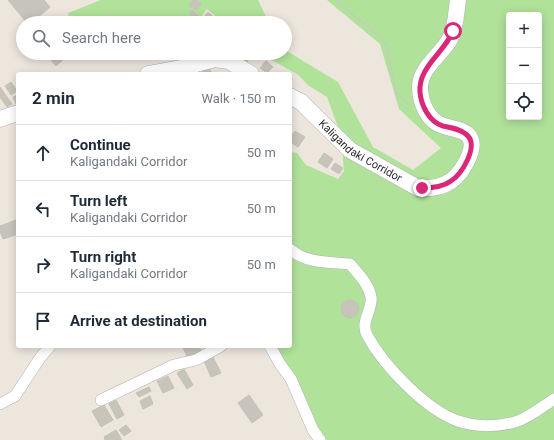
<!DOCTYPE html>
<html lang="en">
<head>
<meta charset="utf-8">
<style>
  :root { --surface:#fff; --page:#f2f2f3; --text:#1f2937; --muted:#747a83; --line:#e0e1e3 }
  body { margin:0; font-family:Roboto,sans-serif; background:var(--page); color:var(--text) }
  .controls { position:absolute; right:12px; top:12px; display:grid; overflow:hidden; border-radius:4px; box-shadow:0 2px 10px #0003 }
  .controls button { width:36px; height:36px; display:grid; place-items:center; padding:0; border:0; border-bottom:1px solid var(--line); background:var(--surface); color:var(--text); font:20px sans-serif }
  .stop { position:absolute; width:12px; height:12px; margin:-9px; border:3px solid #db2777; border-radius:50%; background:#fff }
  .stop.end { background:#db2777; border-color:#fff; box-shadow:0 1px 4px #0008 }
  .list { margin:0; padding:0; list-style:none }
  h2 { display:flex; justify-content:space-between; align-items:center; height:52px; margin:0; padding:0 16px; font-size:17px }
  h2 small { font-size:13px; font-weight:400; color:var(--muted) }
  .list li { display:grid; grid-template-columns:26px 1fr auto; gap:12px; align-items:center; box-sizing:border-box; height:56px; padding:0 16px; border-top:1px solid var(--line) }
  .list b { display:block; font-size:15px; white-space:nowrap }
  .list p { margin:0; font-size:13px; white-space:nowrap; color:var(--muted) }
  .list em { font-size:13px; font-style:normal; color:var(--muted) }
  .icon { flex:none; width:22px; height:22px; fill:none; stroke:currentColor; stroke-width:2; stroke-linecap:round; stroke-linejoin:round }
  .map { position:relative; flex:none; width:554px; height:440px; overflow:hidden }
  .search { position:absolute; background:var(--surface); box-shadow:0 2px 10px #0003; left:16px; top:16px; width:276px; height:44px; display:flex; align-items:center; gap:10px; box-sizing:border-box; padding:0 14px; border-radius:22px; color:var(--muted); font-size:15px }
  .panel { position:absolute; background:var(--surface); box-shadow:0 2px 10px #0003; left:16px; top:72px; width:276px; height:276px; border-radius:4px }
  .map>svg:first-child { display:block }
  .green { fill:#b0e29a; fill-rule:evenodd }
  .building { fill:#c7c4bb; stroke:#c7c2b6 }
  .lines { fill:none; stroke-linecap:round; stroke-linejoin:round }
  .minor-casing { stroke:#b0b2be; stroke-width:12 }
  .secondary-casing { stroke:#b0b2be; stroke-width:17 }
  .path { stroke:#c8c8c8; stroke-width:2; stroke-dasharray:3 2; stroke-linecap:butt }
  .minor { stroke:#fff; stroke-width:11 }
  .secondary { stroke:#fff; stroke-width:16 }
  .route { stroke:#db2777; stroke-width:5 }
  .labels { text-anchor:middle; stroke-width:3; stroke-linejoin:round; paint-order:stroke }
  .street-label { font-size:11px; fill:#2a2a2a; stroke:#fff }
</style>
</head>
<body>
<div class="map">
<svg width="554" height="440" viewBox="0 0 554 440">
  <rect width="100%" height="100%" fill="#ece6dd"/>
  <path class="green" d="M101,0H258L269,23H224L207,9L196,23H123L117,20L112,23H70L68,13Z
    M327,0H554V440H327L316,428L275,346H290V152L297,153L306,165L338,179L344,171L341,135L327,97L309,86L297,74L268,58L262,53H285V50L338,82L373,147L413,170L441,148L399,109L380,44ZM509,15H539V117H509Z"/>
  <path class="building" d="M8,0H44L50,7L31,23H27Z
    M192,0H195L201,3L197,10L189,6Z
    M192,10L199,17L196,20L189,13Z
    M208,12L218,21L216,23H205L201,20Z
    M181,53H190L193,58L184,63L179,54Z
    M243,53L250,56L247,62L241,59Z
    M58,54L63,60L56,66L51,60Z
    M266,61L273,67L267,73L260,68Z
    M207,66L213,74H204L202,70Z
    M11,82L17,91L11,95L5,86Z
    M0,87L12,104L7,107L0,97Z
    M18,95V103L16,104L13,97Z
    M295,131L305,137L298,147L290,142V138Z
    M324,153L333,159L327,168L318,162Z
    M335,163L343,168L339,174L331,169Z
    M16,220L18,227V234L3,239L0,231V226Z
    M341 309a9 9 0 1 1 18 0a9 9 0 1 1-18 0Z
    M182,346H199L202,352L188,358Z
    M213,357L221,373L211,377L204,361Z
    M184,369L193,385L187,389L177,373Z
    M168,376L174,388L163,393L157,381Z
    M149,387L151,391L139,397L136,393Z
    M249,395L263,415L252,423L238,403Z
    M150,396L153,404L143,409L140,401Z
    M116,400L124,415L117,419L109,404Z
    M104,405L113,420L101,427L92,411Z
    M126,425L131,431L124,436L119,430Z
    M116,430L122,440H105L104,437Z"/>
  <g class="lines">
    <g class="minor-casing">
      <path id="minor" d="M290,249C306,264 330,262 350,264C358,274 369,284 371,297C373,310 360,321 367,335C383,365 426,410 458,421C475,427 497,427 515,422C529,418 542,407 554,399
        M270,346L280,364L291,379L313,430L320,440
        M101,400L174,365L196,360L221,346
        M0,404L15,396L40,358L50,346"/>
    </g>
    <g class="secondary-casing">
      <g id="secondary">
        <path d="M148,74L181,68L215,59L229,61L251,74"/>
        <path id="s1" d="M290,96L301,102L350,150L418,188C429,189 442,187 451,181C461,174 478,148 469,136C463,129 452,129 444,126C428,122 420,102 420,87C420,68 441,55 450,39C456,27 456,13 458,0"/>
        <path d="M0,119L18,113"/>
      </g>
    </g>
    <path class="path" d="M336,0L380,37L386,46L396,93L409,104"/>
    <use href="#minor" class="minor"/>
    <use href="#secondary" class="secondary"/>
  </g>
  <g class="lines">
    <path class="route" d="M422,188C432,188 443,187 451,181C462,174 478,147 468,136C462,129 451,128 443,126C429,122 421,105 420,92C418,67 445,52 453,31"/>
  </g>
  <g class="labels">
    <g class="street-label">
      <text dy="4" stroke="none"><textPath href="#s1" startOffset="90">Kaligandaki Corridor</textPath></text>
    </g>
  </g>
</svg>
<div class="controls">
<button>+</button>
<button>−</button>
<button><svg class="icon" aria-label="locate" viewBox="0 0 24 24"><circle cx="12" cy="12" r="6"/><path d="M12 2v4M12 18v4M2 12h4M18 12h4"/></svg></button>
</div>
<div class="stop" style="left:453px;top:31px"></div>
<div class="stop end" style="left:422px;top:188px"></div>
<div class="search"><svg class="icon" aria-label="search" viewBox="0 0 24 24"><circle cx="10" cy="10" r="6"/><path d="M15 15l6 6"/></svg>Search here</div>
<section class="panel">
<h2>2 min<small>Walk · 150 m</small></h2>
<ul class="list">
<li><svg class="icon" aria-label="ahead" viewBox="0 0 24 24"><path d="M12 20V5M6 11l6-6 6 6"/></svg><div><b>Continue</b><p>Kaligandaki Corridor</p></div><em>50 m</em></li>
<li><svg class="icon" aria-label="left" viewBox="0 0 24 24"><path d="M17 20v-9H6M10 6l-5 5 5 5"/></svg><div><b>Turn left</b><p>Kaligandaki Corridor</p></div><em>50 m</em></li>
<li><svg class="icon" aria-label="right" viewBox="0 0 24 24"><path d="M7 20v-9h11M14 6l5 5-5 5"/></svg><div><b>Turn right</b><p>Kaligandaki Corridor</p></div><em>50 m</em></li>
<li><svg class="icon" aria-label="arrive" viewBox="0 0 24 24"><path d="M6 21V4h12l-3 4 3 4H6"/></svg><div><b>Arrive at destination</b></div></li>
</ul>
</section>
</div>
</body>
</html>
